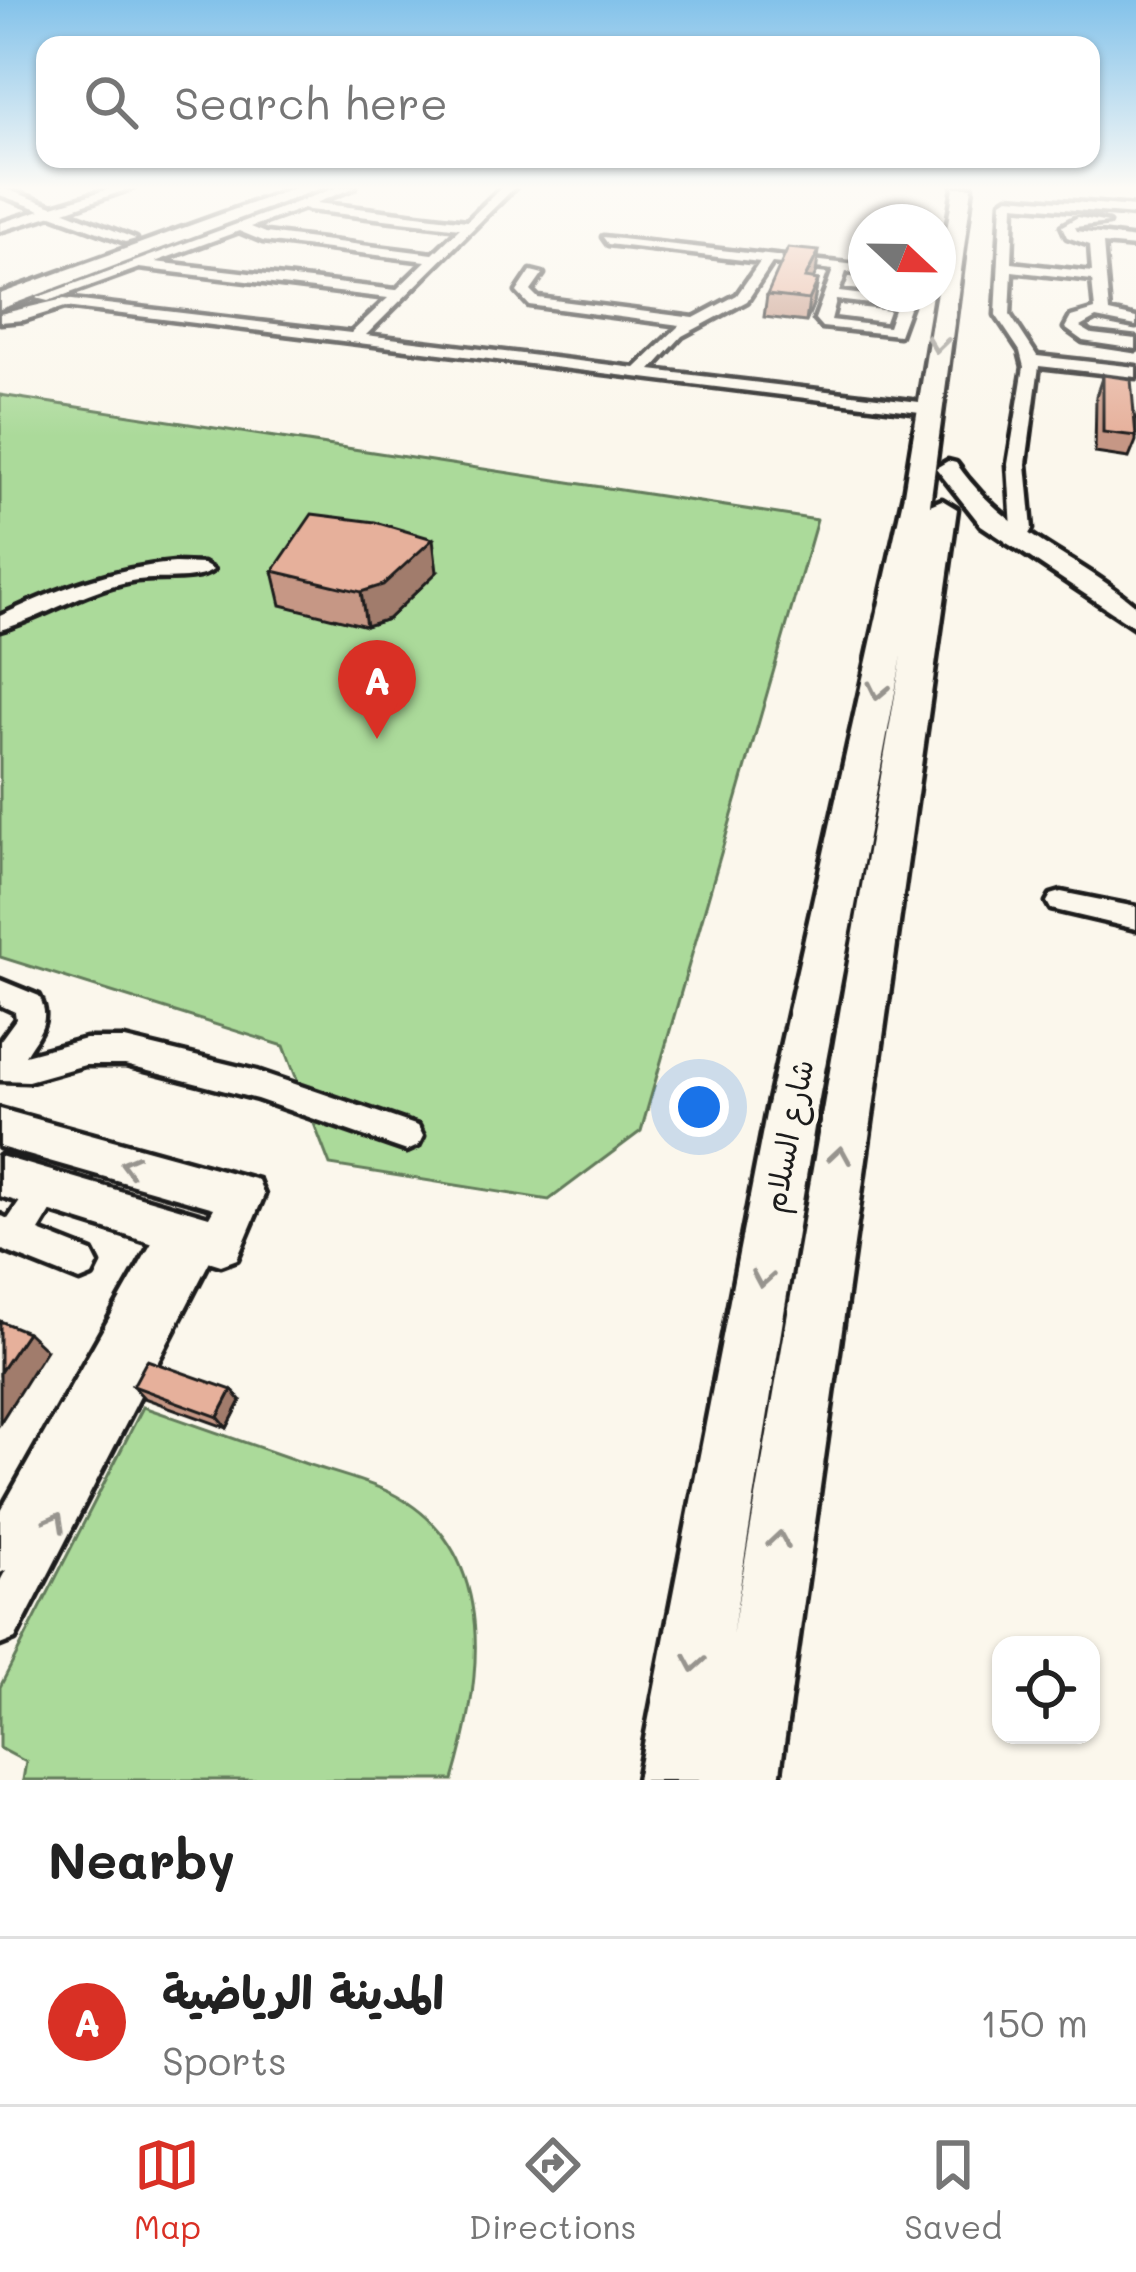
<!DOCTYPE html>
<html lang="en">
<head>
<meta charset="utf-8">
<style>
  :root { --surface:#fff; --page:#f6f6f6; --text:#222; --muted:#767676; --line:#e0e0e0; --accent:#d93025 }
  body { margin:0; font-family:Mali,"Playpen Sans Arabic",sans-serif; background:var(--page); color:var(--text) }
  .controls { position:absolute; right:36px; bottom:36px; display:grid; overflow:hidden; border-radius:24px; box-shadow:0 3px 9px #0004 }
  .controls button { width:108px; height:108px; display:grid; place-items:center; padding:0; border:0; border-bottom:3px solid var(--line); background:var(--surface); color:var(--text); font:60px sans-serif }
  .compass { position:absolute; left:848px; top:204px; width:108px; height:108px; border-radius:50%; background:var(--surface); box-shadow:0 3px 9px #0004; rotate:112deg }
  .you { position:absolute; left:699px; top:1107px; width:42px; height:42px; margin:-30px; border:9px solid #fff; border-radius:50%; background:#1a73e8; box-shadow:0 0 0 18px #1a73e833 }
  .badge { display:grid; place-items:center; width:78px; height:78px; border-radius:50%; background:var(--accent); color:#fff; font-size:39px; font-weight:700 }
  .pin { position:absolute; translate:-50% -99px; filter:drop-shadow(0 3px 6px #0008) }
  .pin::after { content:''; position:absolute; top:63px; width:42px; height:36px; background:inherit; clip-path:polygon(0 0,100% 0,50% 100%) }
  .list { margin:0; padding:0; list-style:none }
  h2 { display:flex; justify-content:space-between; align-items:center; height:156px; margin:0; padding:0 48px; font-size:51px }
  h2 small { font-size:39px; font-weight:400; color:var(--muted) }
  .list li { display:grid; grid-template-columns:78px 1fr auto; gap:36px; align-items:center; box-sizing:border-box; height:168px; padding:0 48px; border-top:3px solid var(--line) }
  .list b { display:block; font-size:45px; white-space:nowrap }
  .list p { margin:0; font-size:39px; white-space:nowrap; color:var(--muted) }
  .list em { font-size:39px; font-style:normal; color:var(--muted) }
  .icon { flex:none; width:66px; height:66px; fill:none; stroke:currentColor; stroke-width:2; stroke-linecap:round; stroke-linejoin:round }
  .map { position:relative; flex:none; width:1136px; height:1780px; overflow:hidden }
  .search { position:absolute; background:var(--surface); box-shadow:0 3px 9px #0004; left:36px; right:36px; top:36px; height:132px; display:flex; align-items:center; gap:30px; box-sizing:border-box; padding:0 42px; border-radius:24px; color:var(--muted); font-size:45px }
  .sheet { height:324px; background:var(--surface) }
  nav { display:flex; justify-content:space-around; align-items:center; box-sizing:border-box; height:168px; border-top:3px solid var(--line); background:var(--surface); font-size:33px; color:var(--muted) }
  nav a { display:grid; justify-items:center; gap:6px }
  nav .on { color:var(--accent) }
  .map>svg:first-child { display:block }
  .green { fill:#abda9a; stroke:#647b5b; stroke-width:3 }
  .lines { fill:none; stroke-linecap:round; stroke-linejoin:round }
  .minor-casing { stroke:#1c1c1c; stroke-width:9 }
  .major-casing { stroke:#1c1c1c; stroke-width:9 }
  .highway-casing { stroke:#1c1c1c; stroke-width:9 }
  .minor { fill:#fbf7ec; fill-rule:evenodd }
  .major { fill:#fbf7ec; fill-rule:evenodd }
  .highway { fill:#fbf7ec; fill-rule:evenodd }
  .wall { fill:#c69785; stroke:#1c1c1c; stroke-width:3 }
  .shaded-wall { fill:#a17b6c; stroke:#1c1c1c; stroke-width:3 }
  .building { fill:#e6b09b; stroke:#1c1c1c; stroke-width:3 }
  .oneway { stroke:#97948e }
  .labels { text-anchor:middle; stroke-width:9; stroke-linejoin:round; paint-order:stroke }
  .street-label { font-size:30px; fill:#1c1c1c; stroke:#fbf7ec }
</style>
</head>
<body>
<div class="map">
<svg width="1136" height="1780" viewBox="0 0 1136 1780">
  <rect width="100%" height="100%" fill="#fbf7ec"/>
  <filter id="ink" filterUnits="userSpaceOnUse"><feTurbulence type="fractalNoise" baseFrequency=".00833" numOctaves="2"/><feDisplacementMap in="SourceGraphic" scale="24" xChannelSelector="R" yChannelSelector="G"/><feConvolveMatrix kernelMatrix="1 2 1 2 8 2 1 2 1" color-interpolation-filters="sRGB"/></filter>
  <g filter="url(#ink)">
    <path class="green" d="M0,395L817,520L641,1131L549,1200L330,1165L284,1046L0,957Z
      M143,1407C196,1425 249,1444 301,1462C330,1472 361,1479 389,1492C501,1547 482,1682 453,1780H23L26,1762L0,1748V1687Z"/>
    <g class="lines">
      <g class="minor-casing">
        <path id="minor" d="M0,187L53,206L116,187H134L65,211L136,239L125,242L52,215L0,231V223L41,210L0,195Z
          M338,187H355L316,203L467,221L502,187H515L366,335L635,368L680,325L529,305L517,292L531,271L543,274L531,291L538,298L694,318L737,295L760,262L608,244L603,237L866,266V274L846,272L839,292L898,299L900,294H914L899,335L822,327L815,319L833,270L772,263L747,301L682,336L651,370L928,403L936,408L928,413L65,307L24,320L0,322V314L64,299L351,333L388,298L139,268L48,301L36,298ZM304,208L309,210L460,228L433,254L266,233L251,227ZM239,231L263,241L426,261L396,290L155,262ZM836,300L895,307L888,327L831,320Z
          M1008,197L1136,207V215L1014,205L1012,263L1092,272L1090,245L1067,237L1062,226L1078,217L1108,223L1075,227L1077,231L1136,239V247L1103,244L1109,312L1136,318V326L1096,318L1080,327L1092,334L1136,339V349L1083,341L1065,328L1071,317L1095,310L1092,280L1012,271L1010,315L1037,356L1136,367V377L1039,366L1026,464L1032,529L1022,546L1015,548L1005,542L1012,529L1008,464L1024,367L1020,351L996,315L1002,201Z
          M175,563L203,564L213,570C196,583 155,576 131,581C84,590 45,617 0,630V616C57,589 112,568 175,563Z
          M1061,892L1136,907V929L1051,909L1047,902L1051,895Z
          M0,980L39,996C52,1021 38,1034 25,1055L85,1039H125L257,1071L418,1126L423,1136L418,1146L407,1151L257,1099L125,1065H85L28,1081L0,1080V1041L16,1019L15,1012L0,1005Z
          M47,1174L59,1179L64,1190L39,1231L92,1252L98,1264L92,1276L80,1281L0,1249V1215L8,1219L35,1179Z
          M178,1214L190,1218L194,1226L204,1222L216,1227L221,1239L15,1639L0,1645V1581L6,1570L0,1573V1512L166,1218Z"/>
      </g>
      <g class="major-casing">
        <path id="major" d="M948,461L956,463C1009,538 1071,551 1136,606V628L981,525L936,468Z
          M0,1109L258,1180L264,1195L237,1259L221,1265L0,1196V1156L209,1217L214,1208L0,1147Z"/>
      </g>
      <g class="highway-casing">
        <path id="highway" d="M297,187H323L0,309V294Z
          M954,187H972L930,505L942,500L957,509L779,1780H637L767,1109L904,494ZM902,655L732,1636L817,1109Z"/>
      </g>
      <use href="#minor" class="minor"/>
      <use href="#major" class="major"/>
      <use href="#highway" class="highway"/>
    </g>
    <path class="wall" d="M816,273L812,279L818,280L814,302L806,322L764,317L767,295Z
      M1103,375L1136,418V441L1129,458L1095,453L1096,396Z
      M273,571L437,572L388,619L366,626L281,605Z
      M133,1386L241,1401L227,1428L144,1398Z"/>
    <path class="shaded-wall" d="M819,251L816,273L802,300L805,278Z
      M818,280L814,302L806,322L809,300Z
      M433,539L437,572L388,619L366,626L361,592Z
      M27,1332L46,1350L0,1423V1372Z
      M232,1390L241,1401L227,1428L218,1417Z"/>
    <path class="building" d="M788,248L819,251L805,278L818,280L809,300L767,295Z
      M1103,375L1131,379L1136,436L1103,432Z
      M312,514L375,522L433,539L383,585L361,592L273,571Z
      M0,1321L27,1332L0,1372Z
      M147,1360L232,1390L218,1417L133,1386Z"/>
    <defs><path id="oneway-chevron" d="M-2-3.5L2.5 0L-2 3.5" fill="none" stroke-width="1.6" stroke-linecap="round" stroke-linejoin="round" transform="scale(3)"/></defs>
    <g class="oneway">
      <use href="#oneway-chevron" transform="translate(937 344) rotate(98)"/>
      <use href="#oneway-chevron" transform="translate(878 691) rotate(102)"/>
      <use href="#oneway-chevron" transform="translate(840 1155) rotate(-81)"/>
      <use href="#oneway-chevron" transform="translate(129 1165) rotate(-165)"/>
      <use href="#oneway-chevron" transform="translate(762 1279) rotate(100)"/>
      <use href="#oneway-chevron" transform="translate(56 1521) rotate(-61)"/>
      <use href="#oneway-chevron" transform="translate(779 1540) rotate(-81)"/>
      <use href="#oneway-chevron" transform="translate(694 1663) rotate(100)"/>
    </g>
  </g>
  <linearGradient id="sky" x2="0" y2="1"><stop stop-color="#83c2ea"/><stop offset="0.43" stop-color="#fdfbf6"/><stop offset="1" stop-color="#fdfbf6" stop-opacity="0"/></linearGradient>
  <rect width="1136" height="436" fill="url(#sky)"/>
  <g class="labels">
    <g class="street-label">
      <text transform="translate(789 1136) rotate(-79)" y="10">شارع السلام</text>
    </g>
  </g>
</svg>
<div class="controls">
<button><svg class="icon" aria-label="locate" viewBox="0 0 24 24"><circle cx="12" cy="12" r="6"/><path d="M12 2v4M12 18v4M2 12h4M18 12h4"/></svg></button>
</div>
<svg class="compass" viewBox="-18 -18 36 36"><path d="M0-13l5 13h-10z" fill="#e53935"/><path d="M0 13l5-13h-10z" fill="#767676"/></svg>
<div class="you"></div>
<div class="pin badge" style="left:377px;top:739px">A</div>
<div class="search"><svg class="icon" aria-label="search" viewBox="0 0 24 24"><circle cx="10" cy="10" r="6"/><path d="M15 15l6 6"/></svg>Search here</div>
</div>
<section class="sheet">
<h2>Nearby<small></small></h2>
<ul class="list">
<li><span class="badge">A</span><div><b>المدينة الرياضية</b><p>Sports</p></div><em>150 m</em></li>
</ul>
</section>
<nav>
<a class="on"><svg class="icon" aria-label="map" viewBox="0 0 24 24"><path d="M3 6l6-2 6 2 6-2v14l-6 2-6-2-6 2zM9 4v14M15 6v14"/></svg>Map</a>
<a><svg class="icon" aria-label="directions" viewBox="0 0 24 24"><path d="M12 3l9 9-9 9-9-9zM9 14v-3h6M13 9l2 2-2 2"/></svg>Directions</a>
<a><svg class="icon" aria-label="saved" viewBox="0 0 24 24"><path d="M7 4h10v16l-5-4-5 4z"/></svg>Saved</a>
</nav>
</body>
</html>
